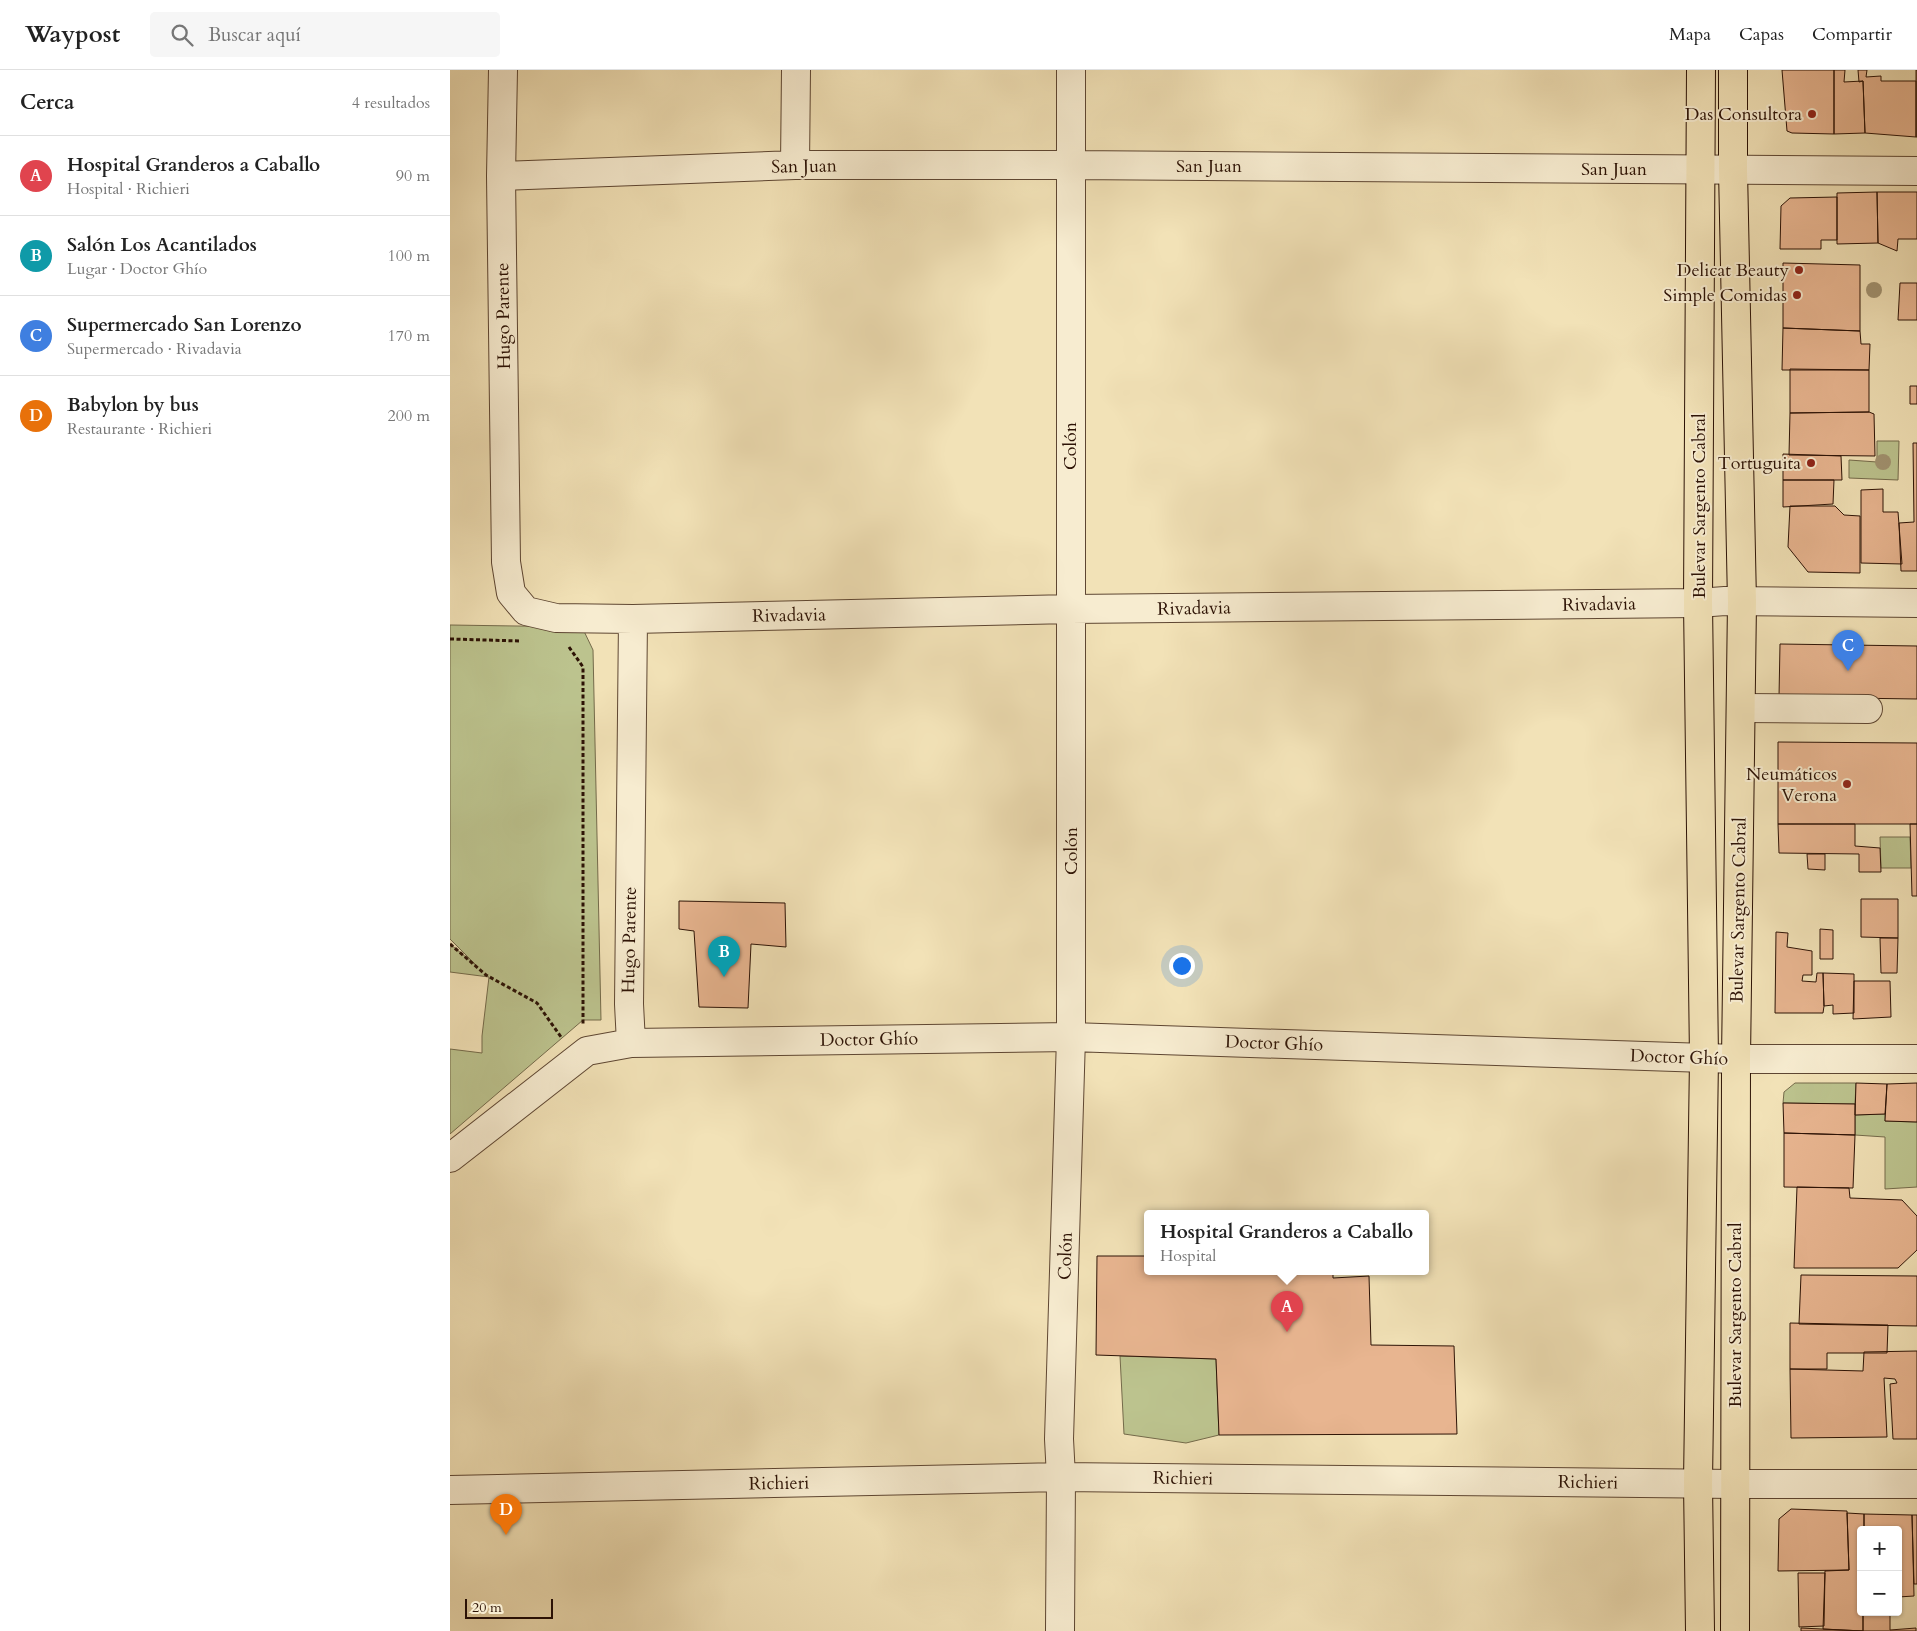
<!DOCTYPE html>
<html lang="es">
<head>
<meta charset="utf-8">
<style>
  :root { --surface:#fff; --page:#f6f6f6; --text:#222; --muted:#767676; --line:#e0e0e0; --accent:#8f2418 }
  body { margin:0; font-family:Cardo,serif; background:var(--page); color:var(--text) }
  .controls { position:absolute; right:15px; bottom:15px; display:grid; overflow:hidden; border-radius:5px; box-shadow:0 1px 4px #0004 }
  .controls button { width:45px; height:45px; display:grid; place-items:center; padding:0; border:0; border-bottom:1px solid var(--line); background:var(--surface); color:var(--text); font:25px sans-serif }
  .scale { position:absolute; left:15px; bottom:12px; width:88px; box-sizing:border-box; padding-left:5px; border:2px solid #2c1205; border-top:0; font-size:14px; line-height:18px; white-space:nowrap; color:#2c1205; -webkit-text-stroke:4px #f7ecd0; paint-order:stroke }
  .you { position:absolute; left:731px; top:895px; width:18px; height:18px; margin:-12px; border:4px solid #fff; border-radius:50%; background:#1a73e8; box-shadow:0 0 0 8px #1a73e833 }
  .badge { display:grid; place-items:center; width:32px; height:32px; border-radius:50%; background:var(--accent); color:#fff; font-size:16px; font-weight:700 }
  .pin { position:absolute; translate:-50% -41px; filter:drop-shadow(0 1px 2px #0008) }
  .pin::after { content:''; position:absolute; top:26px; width:18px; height:15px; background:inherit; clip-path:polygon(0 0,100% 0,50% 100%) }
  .popup { position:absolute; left:694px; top:1140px; width:285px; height:65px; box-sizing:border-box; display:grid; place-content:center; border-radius:5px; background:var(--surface); filter:drop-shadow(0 1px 4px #0005); font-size:16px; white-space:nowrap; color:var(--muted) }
  .popup b { font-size:19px; color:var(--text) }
  .popup::after { content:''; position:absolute; left:50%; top:100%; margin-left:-10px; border:10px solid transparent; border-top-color:var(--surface) }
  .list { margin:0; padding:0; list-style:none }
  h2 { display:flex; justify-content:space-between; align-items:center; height:65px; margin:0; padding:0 20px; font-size:21px }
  h2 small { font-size:16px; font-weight:400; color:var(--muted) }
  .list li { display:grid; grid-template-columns:32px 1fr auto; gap:15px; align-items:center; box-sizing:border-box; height:80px; padding:0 20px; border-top:1px solid var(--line) }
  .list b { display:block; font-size:19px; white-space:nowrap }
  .list p { margin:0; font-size:16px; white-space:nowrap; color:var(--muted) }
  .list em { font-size:16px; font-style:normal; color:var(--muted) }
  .icon { flex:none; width:28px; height:28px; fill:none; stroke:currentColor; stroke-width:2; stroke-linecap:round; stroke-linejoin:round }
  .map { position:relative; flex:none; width:1467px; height:1561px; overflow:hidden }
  header { display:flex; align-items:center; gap:30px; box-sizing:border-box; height:70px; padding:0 25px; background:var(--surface); border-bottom:1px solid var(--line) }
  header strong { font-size:24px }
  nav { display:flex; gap:28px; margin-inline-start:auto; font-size:18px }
  .search { width:350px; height:45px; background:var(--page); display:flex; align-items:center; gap:12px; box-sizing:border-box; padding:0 18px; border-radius:5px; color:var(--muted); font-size:19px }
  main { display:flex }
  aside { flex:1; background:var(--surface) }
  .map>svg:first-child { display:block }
  .green { fill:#bcc38e; stroke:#746a4a }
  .building { fill:#e8b590; stroke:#2c1205 }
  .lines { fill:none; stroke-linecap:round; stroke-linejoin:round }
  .minor-casing { stroke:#5e4632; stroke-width:30 }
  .major-casing { stroke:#2c1205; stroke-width:30 }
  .path { stroke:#2c1205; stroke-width:3; stroke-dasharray:4 2.5; stroke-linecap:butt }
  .minor { stroke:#f7ecd0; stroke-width:28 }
  .major { stroke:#f2e2b7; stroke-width:28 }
  .tree { fill:#a19270 }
  .poi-dot { fill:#8f2418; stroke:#f7ecd0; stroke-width:2 }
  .labels { text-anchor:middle; stroke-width:4; stroke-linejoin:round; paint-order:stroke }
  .poi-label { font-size:18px; fill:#2c1205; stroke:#f7ecd0; text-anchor:end }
  .street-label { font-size:18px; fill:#2c1205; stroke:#f7ecd0 }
</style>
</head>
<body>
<header>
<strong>Waypost</strong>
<div class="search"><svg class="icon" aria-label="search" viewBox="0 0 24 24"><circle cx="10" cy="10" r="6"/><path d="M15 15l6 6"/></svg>Buscar aquí</div>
<nav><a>Mapa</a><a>Capas</a><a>Compartir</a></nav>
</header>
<main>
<aside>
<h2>Cerca<small>4 resultados</small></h2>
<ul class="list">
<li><span class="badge" style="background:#e0444e">A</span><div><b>Hospital Granderos a Caballo</b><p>Hospital · Richieri</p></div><em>90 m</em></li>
<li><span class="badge" style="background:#0f9aa8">B</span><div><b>Salón Los Acantilados</b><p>Lugar · Doctor Ghío</p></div><em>100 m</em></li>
<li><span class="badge" style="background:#3f7fe0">C</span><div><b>Supermercado San Lorenzo</b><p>Supermercado · Rivadavia</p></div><em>170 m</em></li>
<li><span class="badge" style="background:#e8710a">D</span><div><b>Babylon by bus</b><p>Restaurante · Richieri</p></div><em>200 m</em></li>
</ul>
</aside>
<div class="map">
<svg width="1467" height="1561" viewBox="0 0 1467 1561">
  <rect width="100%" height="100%" fill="#f2e2b7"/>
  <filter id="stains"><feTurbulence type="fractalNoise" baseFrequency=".004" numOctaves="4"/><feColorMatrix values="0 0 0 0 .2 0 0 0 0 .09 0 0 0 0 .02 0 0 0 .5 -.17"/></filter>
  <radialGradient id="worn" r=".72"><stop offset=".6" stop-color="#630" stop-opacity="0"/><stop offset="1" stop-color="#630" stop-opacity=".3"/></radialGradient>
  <path class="green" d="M1427,371H1449L1448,410L1399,408V390L1427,392Z
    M0,555L132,557L143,580L151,950H133L0,1064V979L32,983V966L39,907L0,902V874L28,897L0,869Z
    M1430,767H1460L1461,798H1431Z
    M1345,1013H1406L1405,1034L1333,1033L1334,1022Z
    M1435,1044V1051L1467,1052V1117L1435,1119V1067L1405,1065V1045Z
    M670,1286L766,1289L769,1365L736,1373L674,1364Z"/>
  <path class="building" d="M1332,0H1384V64L1342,63L1337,61Z
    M1384,0H1395L1394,12L1413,11L1415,63L1384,64Z
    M1408,0H1417L1416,7L1431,6V11H1466V67L1415,63L1413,11L1409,12Z
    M1466,0H1467V67H1466Z
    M1427,122H1467V169H1448L1447,181L1428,173Z
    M1427,122L1428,173L1387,174V123Z
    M1387,127V170H1371V179H1330L1331,136L1340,128Z
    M1333,193L1410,195V261L1333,258Z
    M1450,213H1467V250H1448Z
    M1333,258L1410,261L1411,274H1420L1419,300H1332Z
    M1340,299L1419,300V342L1340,343Z
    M1460,316H1467V334H1460Z
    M1419,342L1424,344L1425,386L1339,385L1340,343Z
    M1463,373H1467V501H1451L1449,453L1464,452Z
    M1333,384L1391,386L1392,410H1333Z
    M1333,410H1384L1383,434L1333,437Z
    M1433,419V442H1448L1452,494L1411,493V420Z
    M1340,436H1385L1394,445L1410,446V503L1358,502L1338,477Z
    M1330,574L1467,576V629L1329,627Z
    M1328,672L1467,673V754H1328Z
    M1328,754H1405V776L1430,778L1431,802H1409V784L1329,783Z
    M1460,754H1467V826H1462Z
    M1357,784H1375V800L1358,799Z
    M1411,829H1448V868L1411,867Z
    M229,831L335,833L336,877L301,874L298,938L249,937L244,861L229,859Z
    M1370,859L1383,860V889H1370Z
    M1326,862L1338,863L1337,877L1362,881V905H1353L1352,911L1366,912L1367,903H1373L1374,936L1373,943H1325Z
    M1430,868H1448L1447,903H1431Z
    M1373,903L1404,904V943L1383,944V935L1374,936Z
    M1404,911H1440L1441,947L1403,949Z
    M1406,1013L1437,1014L1435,1044L1405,1045Z
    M1467,1013V1052L1435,1051L1437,1014Z
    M1333,1033L1405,1034V1065L1334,1063Z
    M1334,1063L1405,1065L1403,1118L1334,1117Z
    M1347,1117L1399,1118L1400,1128L1452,1130L1467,1146V1180L1448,1198H1344Z
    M647,1186H698V1201H883V1208L919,1206L921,1275L1004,1276L1007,1364L769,1365L766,1289L646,1285Z
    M1351,1205L1467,1206V1256L1349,1254Z
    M1340,1253L1438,1255L1437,1283H1377V1299H1340Z
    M1467,1281V1369H1443L1440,1314L1447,1313L1445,1309L1434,1308L1437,1367L1341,1368L1340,1299L1413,1301L1414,1282Z
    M1341,1439L1397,1441L1399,1500L1328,1501L1329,1449Z
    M1397,1443L1414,1444V1460H1411V1542H1413V1561L1373,1559L1375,1501L1399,1500Z
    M1414,1444L1462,1445L1464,1526L1448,1527V1460H1414Z
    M1462,1445H1467V1514H1464Z
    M1348,1503H1375L1374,1556L1349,1557Z
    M1413,1542H1440V1560L1466,1558V1561H1413Z
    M1351,1558L1413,1561H1351Z"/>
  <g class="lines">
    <g class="minor-casing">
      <path id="minor" d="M53,0L51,106L56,492L61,523L76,541L106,548L183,549L621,539L1248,533L1275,531L1467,533
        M345,95L346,0
        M51,106L345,95H620L1467,101
        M1291,638L1418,639
        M181,973L179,934L183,549
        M0,1088L137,981L181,973L621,967L1286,989H1467
        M0,1420L611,1407L1284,1414H1467
        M610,1561L611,1407L609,1369L621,967V0"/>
    </g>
    <g class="major-casing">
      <path id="major" d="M1283,0V100L1292,532L1286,989L1285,1561
        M1250,1561L1248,1413L1254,988L1248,533L1251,0"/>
    </g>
    <path class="path" d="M0,569L71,571
      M119,577L133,597V954
      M0,874L36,905L87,933L111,967"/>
    <use href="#minor" class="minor"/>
    <use href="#major" class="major"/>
  </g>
  <g class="tree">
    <circle cx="1424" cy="220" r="8"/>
    <circle cx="1433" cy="392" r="8"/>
  </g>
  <g class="poi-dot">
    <circle cx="1362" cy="44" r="5"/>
    <circle cx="1349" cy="200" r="5"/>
    <circle cx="1347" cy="225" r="5"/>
    <circle cx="1361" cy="393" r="5"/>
    <circle cx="1397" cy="714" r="5"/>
  </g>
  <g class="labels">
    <g class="poi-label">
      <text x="1352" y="50">Das Consultora</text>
      <text x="1339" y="206">Delicat Beauty</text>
      <text x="1337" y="231">Simple Comidas</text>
      <text x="1351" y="399">Tortuguita</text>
      <text x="1387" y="710">Neumáticos<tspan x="1387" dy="21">Verona</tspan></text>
    </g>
    <g class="street-label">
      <text transform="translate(354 96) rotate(-1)" y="6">San Juan</text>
      <text x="759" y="102">San Juan</text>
      <text x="1164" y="105">San Juan</text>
      <text transform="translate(53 246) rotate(-91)" y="6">Hugo Parente</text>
      <text transform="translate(620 376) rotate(-90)" y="6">Colón</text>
      <text transform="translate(1249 436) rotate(-90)" y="6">Bulevar Sargento Cabral</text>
      <text transform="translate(1149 534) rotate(-1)" y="6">Rivadavia</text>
      <text transform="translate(744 538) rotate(-1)" y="6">Rivadavia</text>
      <text transform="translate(339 545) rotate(-1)" y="6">Rivadavia</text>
      <text transform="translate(621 781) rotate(-90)" y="6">Colón</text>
      <text transform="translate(1288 840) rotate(-89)" y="6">Bulevar Sargento Cabral</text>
      <text transform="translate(179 870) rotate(-89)" y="6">Hugo Parente</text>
      <text transform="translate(419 969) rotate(-1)" y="6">Doctor Ghío</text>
      <text transform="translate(824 973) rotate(2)" y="6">Doctor Ghío</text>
      <text transform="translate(1229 987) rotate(2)" y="6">Doctor Ghío</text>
      <text transform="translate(615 1186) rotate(-88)" y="6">Colón</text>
      <text transform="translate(1285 1245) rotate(-90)" y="6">Bulevar Sargento Cabral</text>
      <text transform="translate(733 1408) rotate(1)" y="6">Richieri</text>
      <text transform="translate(1138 1412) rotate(1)" y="6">Richieri</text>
      <text transform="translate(329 1413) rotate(-1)" y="6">Richieri</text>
    </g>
  </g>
  <rect width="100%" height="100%" filter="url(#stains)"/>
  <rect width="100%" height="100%" fill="url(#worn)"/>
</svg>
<div class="controls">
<button>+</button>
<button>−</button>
</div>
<div class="scale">20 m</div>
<div class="you"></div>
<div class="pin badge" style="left:837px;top:1262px;background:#e0444e">A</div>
<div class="popup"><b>Hospital Granderos a Caballo</b>Hospital</div>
<div class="pin badge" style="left:274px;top:907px;background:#0f9aa8">B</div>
<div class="pin badge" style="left:1398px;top:601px;background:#3f7fe0">C</div>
<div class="pin badge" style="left:56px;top:1465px;background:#e8710a">D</div>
</div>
</main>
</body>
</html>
